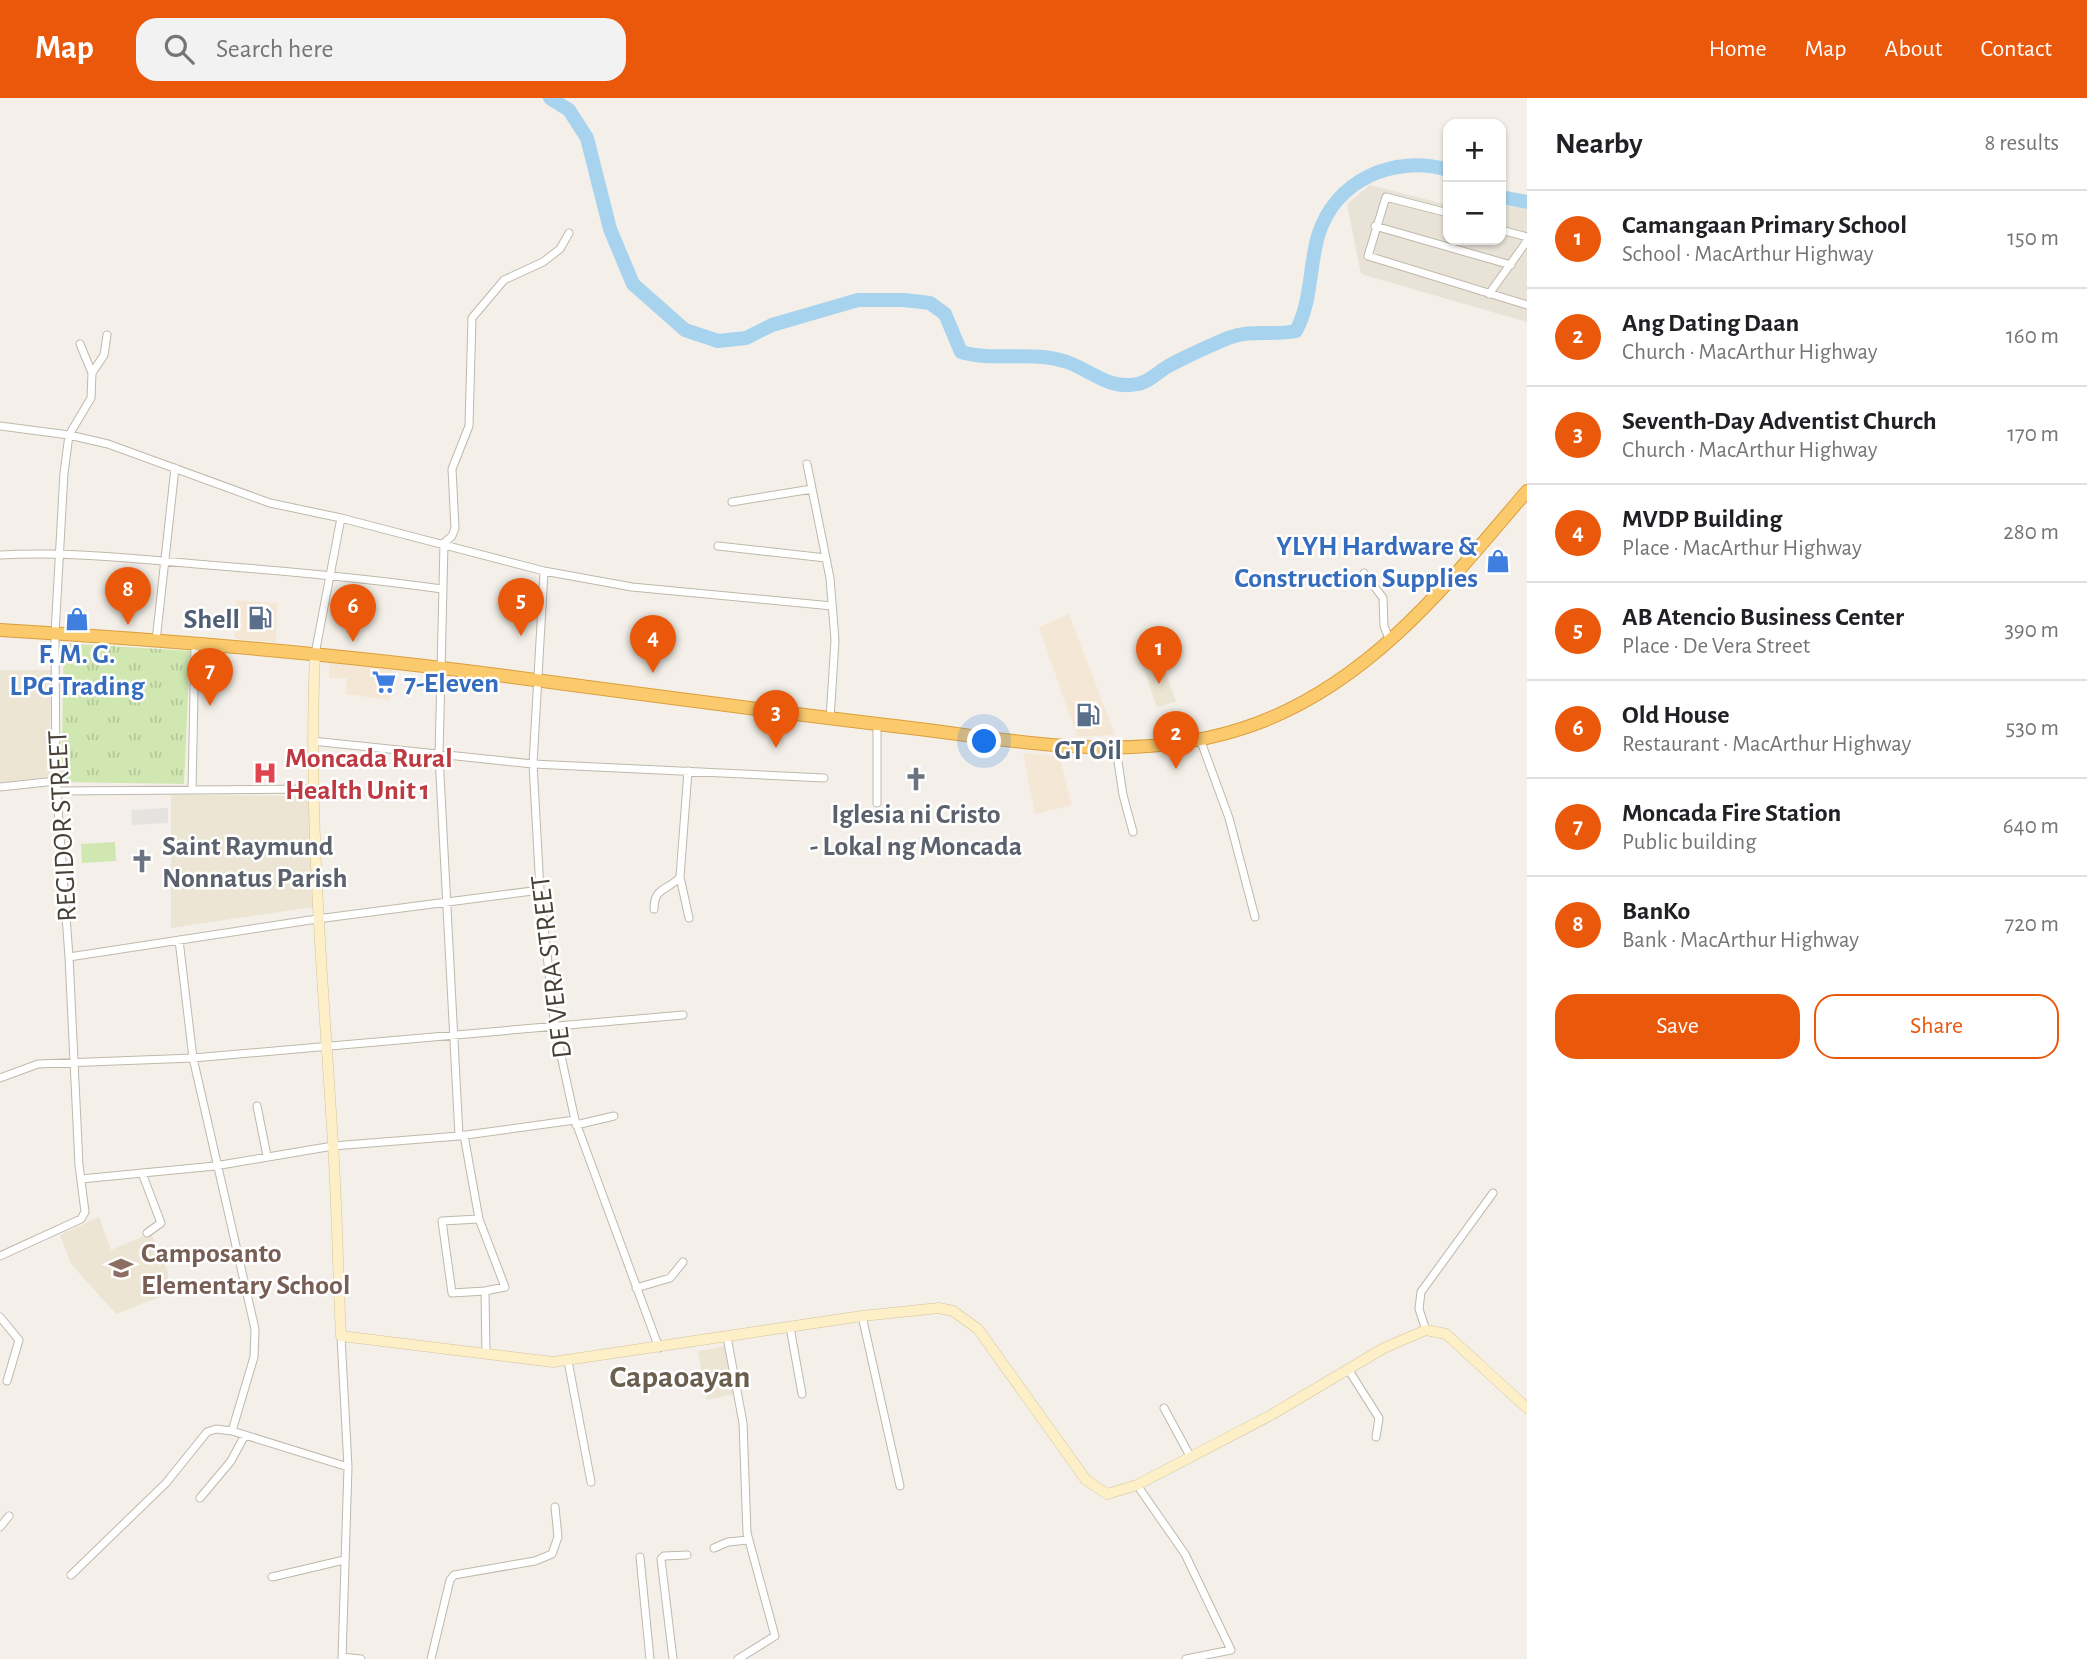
<!DOCTYPE html>
<html lang="en">
<head>
<meta charset="utf-8">
<style>
  :root { --surface:#fff; --page:#f2f2f2; --text:#202124; --muted:#757577; --line:#e0e0e0; --accent:#ea580c }
  body { margin:0; font-family:"Alegreya Sans",sans-serif; background:var(--page); color:var(--text) }
  .controls { position:absolute; right:21px; top:21px; display:grid; overflow:hidden; border-radius:14px; box-shadow:0 2px 5px #0004 }
  .controls button { width:63px; height:63px; display:grid; place-items:center; padding:0; border:0; border-bottom:2px solid var(--line); background:var(--surface); color:var(--text); font:35px sans-serif }
  .you { position:absolute; left:985px; top:644px; width:24px; height:24px; margin:-18px; border:5px solid #fff; border-radius:50%; background:#1a73e8; box-shadow:0 0 0 10px #1a73e833 }
  .badge { display:grid; place-items:center; width:46px; height:46px; border-radius:50%; background:var(--accent); color:#fff; font-size:23px; font-weight:700 }
  .pin { position:absolute; translate:-50% -58px; filter:drop-shadow(0 2px 4px #0008) }
  .pin::after { content:''; position:absolute; top:37px; width:24px; height:21px; background:inherit; clip-path:polygon(0 0,100% 0,50% 100%) }
  .list { margin:0; padding:0; list-style:none }
  h2 { display:flex; justify-content:space-between; align-items:center; height:91px; margin:0; padding:0 28px; font-size:30px }
  h2 small { font-size:23px; font-weight:400; color:var(--muted) }
  .list li { display:grid; grid-template-columns:46px 1fr auto; gap:21px; align-items:center; box-sizing:border-box; height:98px; padding:0 28px; border-top:2px solid var(--line) }
  .list b { display:block; font-size:26px; white-space:nowrap }
  .list p { margin:0; font-size:23px; white-space:nowrap; color:var(--muted) }
  .list em { font-size:23px; font-style:normal; color:var(--muted) }
  .actions { display:flex; gap:14px; padding:21px 28px }
  .actions a { flex:1; padding:16px 0; border:2px solid var(--accent); border-radius:21px; text-align:center; font-size:24px; color:var(--accent) }
  .actions .main { background:var(--accent); color:#fff }
  .icon { flex:none; width:38px; height:38px; fill:none; stroke:currentColor; stroke-width:2; stroke-linecap:round; stroke-linejoin:round }
  .map { position:relative; flex:none; width:1527px; height:1561px; overflow:hidden }
  header { display:flex; align-items:center; gap:42px; box-sizing:border-box; height:98px; padding:0 35px; background:var(--accent); color:#fff }
  header strong { font-size:33px }
  nav { display:flex; gap:38px; margin-inline-start:auto; font-size:24px }
  .search { width:490px; height:63px; background:var(--page); display:flex; align-items:center; gap:18px; box-sizing:border-box; padding:0 24px; border-radius:21px; color:var(--muted); font-size:26px }
  main { display:flex }
  aside { flex:1; background:var(--surface) }
  .map>svg:first-child { display:block }
  .residential { fill:#e8e2d7 }
  .commercial { fill:#f5e7d5 }
  .education { fill:#ede5d3 }
  .grass { fill:url(#grass-tufts) }
  .pitch { fill:#d0e7b2 }
  .parking { fill:#e5e3e0 }
  .lines { fill:none; stroke-linecap:round; stroke-linejoin:round }
  .river { stroke:#a7d3ef; stroke-width:14 }
  .street-casing { stroke:#bfb8ab; stroke-width:9 }
  .secondary-casing { stroke:#d3c399; stroke-width:11 }
  .highway-casing { stroke:#db9e3c; stroke-width:14 }
  .street { stroke:#fff; stroke-width:7 }
  .secondary { stroke:#fdf0c9; stroke-width:10 }
  .highway { stroke:#fbca6d; stroke-width:12 }
  .labels { text-anchor:middle; stroke-width:5; stroke-linejoin:round; paint-order:stroke }
  .shop-label { font-size:28px; font-weight:bold; fill:#366cbe; stroke:#fff; text-anchor:end }
  .service-label { font-size:28px; font-weight:bold; fill:#4e5e75; stroke:#fff; text-anchor:end }
  .health-label { font-size:28px; font-weight:bold; fill:#be3a42; stroke:#fff; text-anchor:start }
  .worship-label { font-size:28px; font-weight:bold; fill:#5b616d; stroke:#fff }
  .street-label { font-size:28px; fill:#484137; stroke:#fff }
  .education-label { font-size:28px; font-weight:bold; fill:#785e54; stroke:#fff; text-anchor:start }
  .quarter-label { font-size:32px; font-weight:bold; fill:#6a5f4f; stroke:#fff }
</style>
</head>
<body>
<header>
<strong>Map</strong>
<div class="search"><svg class="icon" aria-label="search" viewBox="0 0 24 24"><circle cx="10" cy="10" r="6"/><path d="M15 15l6 6"/></svg>Search here</div>
<nav><a>Home</a><a>Map</a><a>About</a><a>Contact</a></nav>
</header>
<main>
<div class="map">
<svg width="1527" height="1561" viewBox="0 0 1527 1561">
  <defs>
    <pattern id="grass-tufts" width="24" height="20" patternUnits="userSpaceOnUse" patternTransform="scale(1.75)"><rect width="24" height="20" fill="#d0e7b2"/><path d="M3 7l-1-3M5 7V3M7 7l1-3M15 17l-1-3M17 17v-4M19 17l1-3" fill="none" stroke="#b4c79a"/></pattern>
  </defs>
  <rect width="100%" height="100%" fill="#f4f0e9"/>
  <path class="residential" d="M1370,87L1448,107V142H1501V107L1527,111V224L1361,176L1347,106Z"/>
  <path class="commercial" d="M236,502L277,505L276,544L235,541Z
    M1069,516L1115,637L1077,639L1039,529Z
    M329,565L392,569L389,602L346,596L347,580H329Z
    M1023,655L1059,658L1072,707L1035,716Z"/>
  <path class="education" d="M1161,562L1176,603L1157,610L1143,569Z
    M0,572H51L50,679L0,685Z
    M171,697L310,698L313,809L171,830Z
    M99,1119L111,1152L151,1135L168,1174V1196L116,1216L71,1166L60,1137Z
    M727,1248L735,1296L707,1302L698,1253Z"/>
  <path class="grass" d="M64,545L190,553L184,686L61,684Z"/>
  <path class="pitch" d="M115,744L116,763L82,765L81,746Z"/>
  <path class="parking" d="M168,710V725L132,727L131,712Z"/>
  <g class="lines">
    <path class="river" d="M550,0L569,12L587,40L610,131L633,186L685,232L718,243L746,240L772,227L858,202H904L930,205L945,216L961,254C995,264 1033,252 1067,264C1092,273 1109,292 1137,286C1147,285 1156,276 1165,270C1184,259 1207,249 1228,240C1252,231 1273,238 1296,233C1312,203 1309,169 1318,138C1335,82 1394,56 1448,72
      M1501,99L1527,104"/>
    <g class="street-casing">
      <path id="street" d="M1448,115L1386,99L1368,158L1527,207
        M1375,128L1511,167
        M1501,132L1527,139
        M1489,196L1527,143
        M80,246L92,275
        M0,328L69,337L108,346L270,405L341,420
        M807,366L830,480L835,542L830,621
        M732,404L812,391
        M718,448L826,460
        M0,457C69,453 139,461 208,467C286,473 364,480 442,491
        M544,473L533,666L540,792L555,930L575,1022L659,1250
        M1364,475L1383,500L1384,528L1390,543
        M156,543L175,370
        M315,556L341,420L544,473L632,489L832,508
        M877,627V705
        M1200,641L1229,720L1255,819
        M312,643L533,666L824,680
        M1116,650L1123,697L1133,734
        M688,673L680,779L689,820
        M0,689L56,683
        M192,692L195,546
        M57,693L313,691
        M654,811C654,789 667,793 679,780
        M179,842L193,960L255,1231L254,1259L232,1333L348,1369
        M69,859L317,821L540,792
        M0,980L38,966L193,960L683,917
        M257,1008L267,1058
        M576,1027L614,1018
        M464,1037L479,1121
        M459,1038L439,658L444,445L452,438L455,430L452,371L469,328L472,220L504,182L543,164L560,151L569,135
        M142,1075L161,1125L147,1135
        M81,1081L215,1068L333,1048L459,1038L575,1022
        M0,1158L81,1121L85,1114L79,1067L69,859L56,683L55,535L64,375L69,337L91,300L92,275L104,257L107,237
        M636,1190L670,1180L683,1164
        M485,1193L505,1189L479,1121L442,1123L452,1195L485,1193L486,1256
        M862,1218L900,1388
        M0,1219L19,1242L7,1283
        M790,1229L802,1296
        M1426,1232L1419,1211L1421,1194L1493,1095
        M341,1238L348,1369L342,1561
        M727,1239L743,1325L747,1435L775,1538L738,1561
        M568,1263L591,1384
        M1348,1271L1379,1320L1376,1339
        M1164,1310L1190,1358
        M1137,1387L1185,1456L1231,1552L1186,1561
        M200,1400L231,1363L245,1337
        M0,1429L9,1418
        M714,1450L728,1444L748,1442
        M640,1459L650,1561
        M71,1477L166,1385L207,1334L216,1331L232,1333
        M272,1479L344,1462
        M342,1559L361,1561
        M431,1561L450,1482L454,1477L535,1463L552,1456L558,1439L555,1409
        M673,1561L661,1461L664,1458L687,1457"/>
    </g>
    <g class="secondary-casing">
      <path id="secondary" d="M315,556C308,721 323,882 333,1046C337,1110 338,1174 341,1238L553,1264L862,1218L939,1210L953,1213L978,1231L1086,1382L1107,1396L1137,1387L1271,1317L1384,1250L1426,1232L1446,1236L1527,1310"/>
    </g>
    <g class="highway-casing">
      <path id="highway" d="M0,532C169,542 338,556 505,578C640,596 775,614 911,630C1026,644 1145,668 1258,625C1373,582 1450,483 1527,393"/>
    </g>
    <use href="#street" class="street"/>
    <use href="#secondary" class="secondary"/>
    <use href="#highway" class="highway"/>
  </g>
  <defs>
    <g id="shop-bare" transform="scale(1.89)"><path d="M-5-2.5h2.3a2.7 3.5 0 0 1 5.4 0H5L5.5 6h-11ZM-1.5-2.5h3a1.5 2.3 0 0 0-3 0Z" fill="#3f7fe0" stroke="#fff" stroke-width="2.5" paint-order="stroke"/></g>
    <g id="fuel-bare" transform="scale(1.89)"><path d="M-5.5-6h7V0h2V4h1.3V-2.5L3-4.5l.8-.8L6-3V5H2.5V1h-1V6h-7ZM-4.2-4.7v3.2H.2V-4.7Z" fill="#5c6f8a" stroke="#fff" stroke-width="2.5" paint-order="stroke"/></g>
    <g id="supermarket-bare" transform="scale(1.89)"><path d="M-6-5.5h2.5l.6 2H6L4.5 2H-2.5L-4.4-4H-6ZM-1.5 3.2a1.3 1.3 0 1 0 .1 0ZM3 3.2a1.3 1.3 0 1 0 .1 0Z" fill="#3f7fe0" stroke="#fff" stroke-width="2.5" paint-order="stroke"/></g>
    <g id="hospital-bare" transform="scale(1.89)"><path d="M-5-5h3v3.5h4V-5h3V5h-3V1.5h-4V5h-3Z" fill="#e0444e" stroke="#fff" stroke-width="2.5" paint-order="stroke"/></g>
    <g id="church-bare" transform="scale(1.89)"><path d="M-1.2-6h2.4v3.5h3.3v2.4h-3.3V6h-2.4V-.1h-3.3v-2.4h3.3Z" fill="#6b7280" stroke="#fff" stroke-width="2.5" paint-order="stroke"/></g>
    <g id="school-bare" transform="scale(1.89)"><path d="M0-5L7-2L0 1L-7-2ZM-4 1L0 2.5L4 1V4Q0 6-4 4Z" fill="#8d6e63" stroke="#fff" stroke-width="2.5" paint-order="stroke"/></g>
  </defs>
  <g fill-rule="evenodd">
    <use href="#shop-bare" x="1498" y="463"/>
    <use href="#fuel-bare" x="260" y="520"/>
    <use href="#shop-bare" x="77" y="521"/>
    <use href="#supermarket-bare" x="384" y="584"/>
    <use href="#fuel-bare" x="1088" y="617"/>
    <use href="#hospital-bare" x="265" y="675"/>
    <use href="#church-bare" x="916" y="681"/>
    <use href="#church-bare" x="142" y="763"/>
    <use href="#school-bare" x="121" y="1170"/>
  </g>
  <g class="labels">
    <g class="shop-label">
      <text x="1478" y="457">YLYH Hardware &amp;<tspan x="1478" dy="32">Construction Supplies</tspan></text>
      <text x="77" y="565" text-anchor="middle">F. M. G.<tspan x="77" dy="32">LPG Trading</tspan></text>
      <text x="404" y="594" text-anchor="start">7-Eleven</text>
    </g>
    <g class="service-label">
      <text x="240" y="530">Shell</text>
      <text x="1088" y="661" text-anchor="middle">GT Oil</text>
    </g>
    <g class="health-label">
      <text x="285" y="669">Moncada Rural<tspan x="285" dy="32">Health Unit 1</tspan></text>
    </g>
    <g class="worship-label">
      <text x="916" y="725">Iglesia ni Cristo<tspan x="916" dy="32">- Lokal ng Moncada</tspan></text>
      <text x="162" y="757" text-anchor="start">Saint Raymund<tspan x="162" dy="32">Nonnatus Parish</tspan></text>
    </g>
    <g class="street-label">
      <text transform="translate(61 728) rotate(-93)" y="10">REGIDOR STREET</text>
      <text transform="translate(550 869) rotate(-97)" y="10">DE VERA STREET</text>
    </g>
    <g class="education-label">
      <text x="141" y="1164">Camposanto<tspan x="141" dy="32">Elementary School</tspan></text>
    </g>
    <g class="quarter-label">
      <text x="680" y="1289">Capaoayan</text>
    </g>
  </g>
</svg>
<div class="controls">
<button>+</button>
<button>−</button>
</div>
<div class="you"></div>
<div class="pin badge" style="left:1159px;top:586px">1</div>
<div class="pin badge" style="left:1176px;top:671px">2</div>
<div class="pin badge" style="left:776px;top:650px">3</div>
<div class="pin badge" style="left:653px;top:575px">4</div>
<div class="pin badge" style="left:521px;top:538px">5</div>
<div class="pin badge" style="left:353px;top:544px">6</div>
<div class="pin badge" style="left:210px;top:608px">7</div>
<div class="pin badge" style="left:128px;top:527px">8</div>
</div>
<aside>
<h2>Nearby<small>8 results</small></h2>
<ul class="list">
<li><span class="badge">1</span><div><b>Camangaan Primary School</b><p>School · MacArthur Highway</p></div><em>150 m</em></li>
<li><span class="badge">2</span><div><b>Ang Dating Daan</b><p>Church · MacArthur Highway</p></div><em>160 m</em></li>
<li><span class="badge">3</span><div><b>Seventh-Day Adventist Church</b><p>Church · MacArthur Highway</p></div><em>170 m</em></li>
<li><span class="badge">4</span><div><b>MVDP Building</b><p>Place · MacArthur Highway</p></div><em>280 m</em></li>
<li><span class="badge">5</span><div><b>AB Atencio Business Center</b><p>Place · De Vera Street</p></div><em>390 m</em></li>
<li><span class="badge">6</span><div><b>Old House</b><p>Restaurant · MacArthur Highway</p></div><em>530 m</em></li>
<li><span class="badge">7</span><div><b>Moncada Fire Station</b><p>Public building</p></div><em>640 m</em></li>
<li><span class="badge">8</span><div><b>BanKo</b><p>Bank · MacArthur Highway</p></div><em>720 m</em></li>
</ul>
<div class="actions"><a class="main">Save</a><a>Share</a></div>
</aside>
</main>
</body>
</html>
